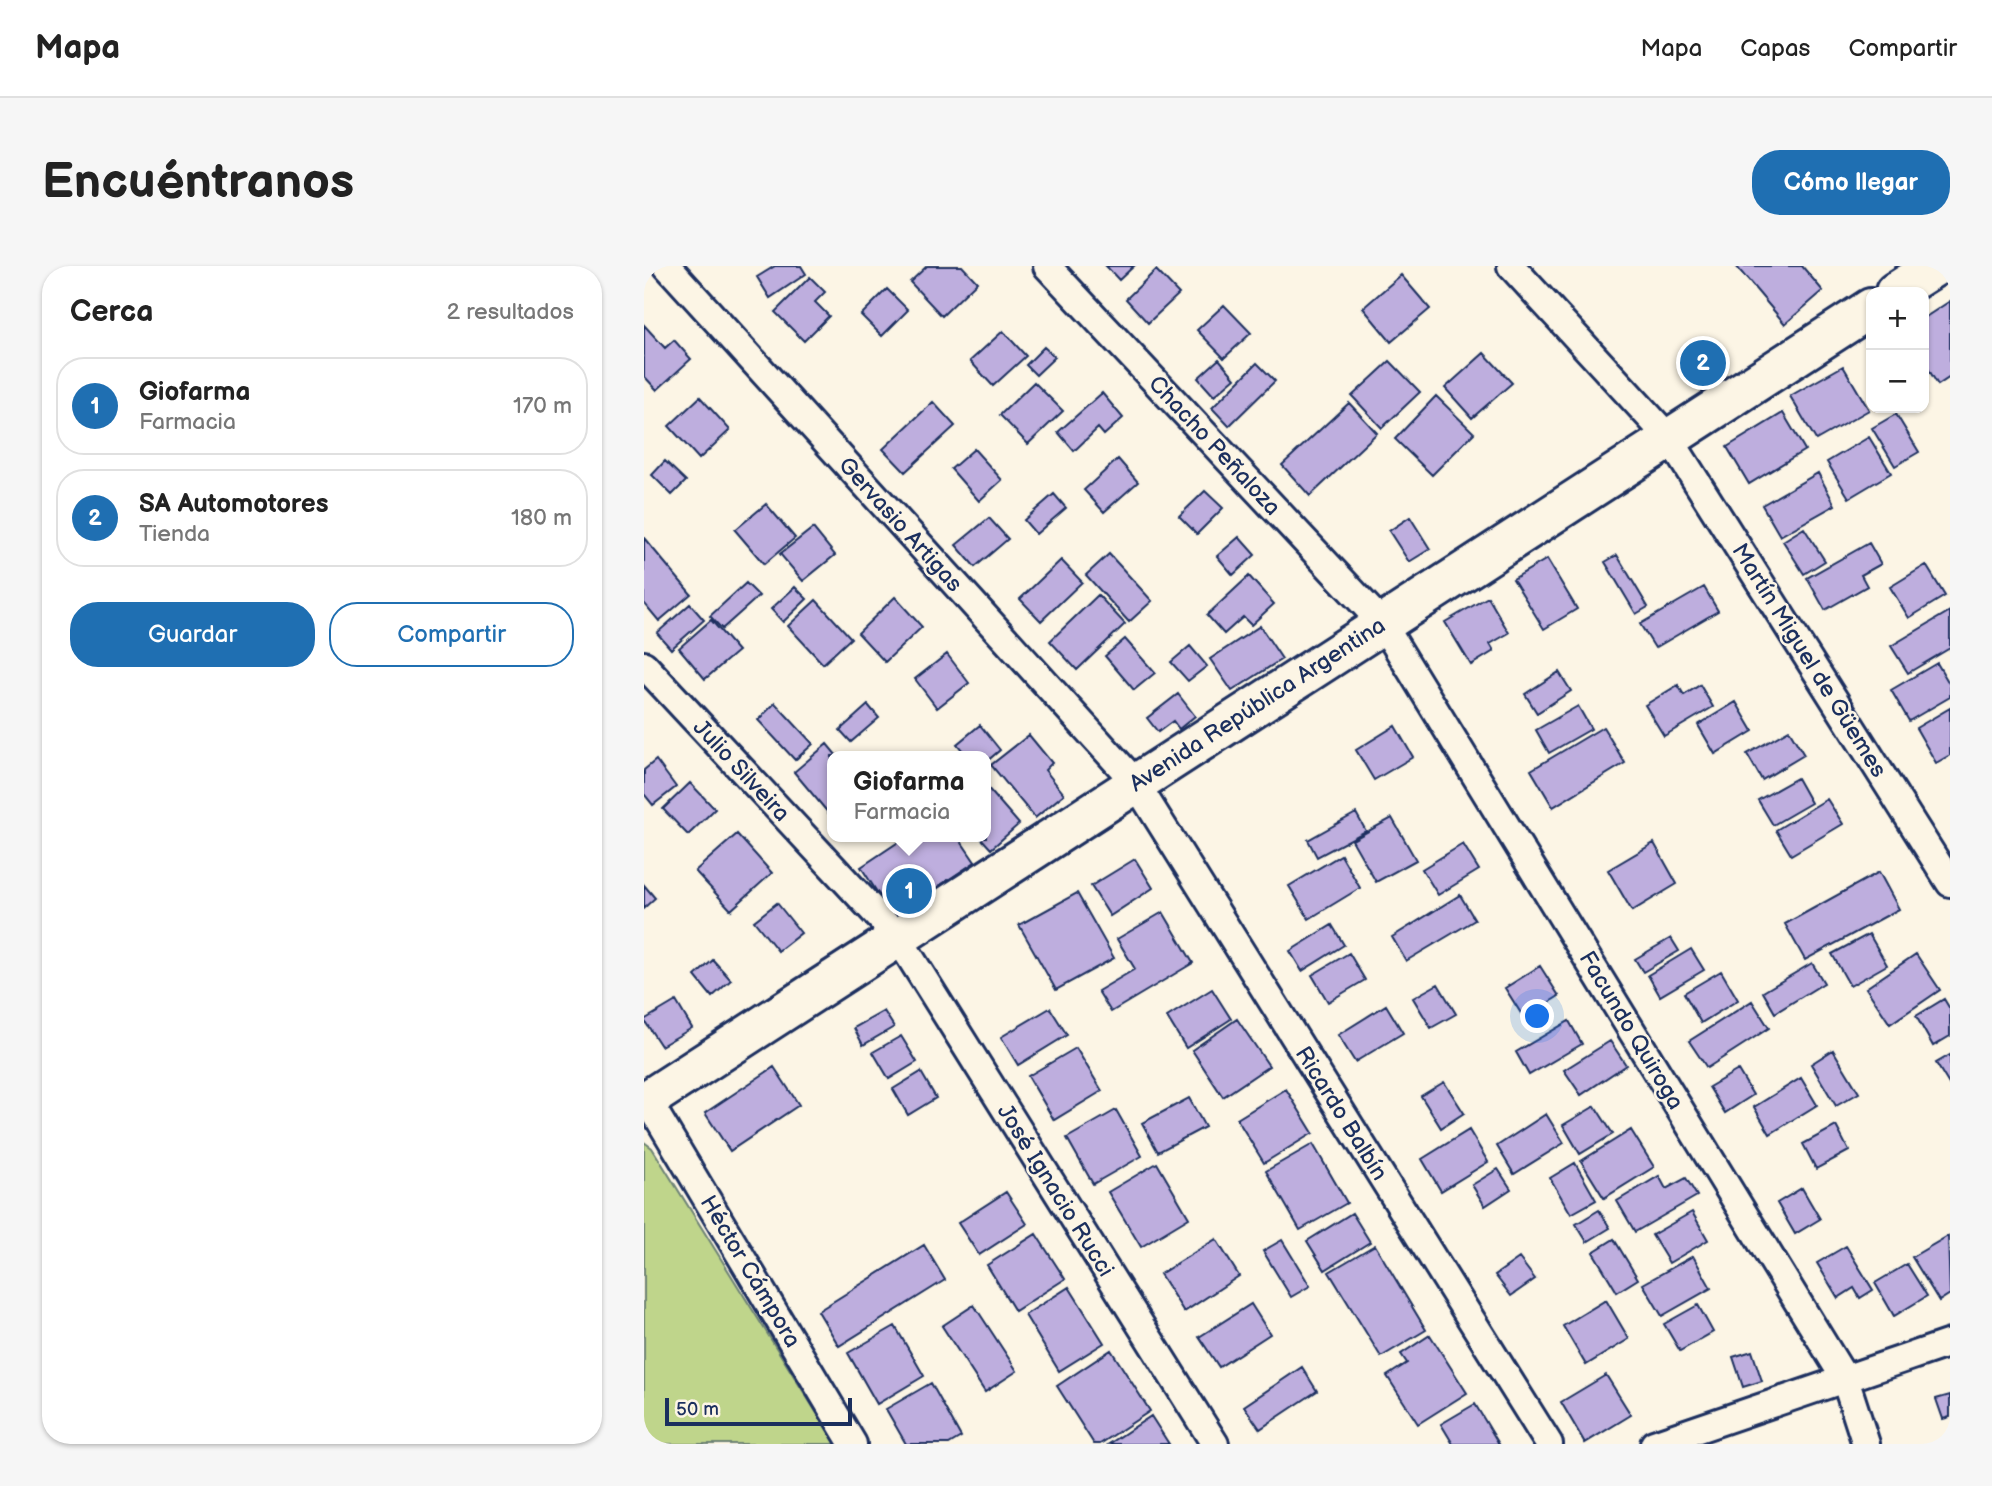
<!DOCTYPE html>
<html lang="es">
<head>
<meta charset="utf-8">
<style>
  :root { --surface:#fff; --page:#f6f6f6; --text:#222; --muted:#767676; --line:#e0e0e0; --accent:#1f6fb2 }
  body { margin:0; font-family:"Balsamiq Sans",sans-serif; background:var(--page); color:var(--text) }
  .controls { position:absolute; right:21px; top:21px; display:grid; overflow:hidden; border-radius:14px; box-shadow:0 2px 5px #0004 }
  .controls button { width:63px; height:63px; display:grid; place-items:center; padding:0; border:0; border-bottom:2px solid var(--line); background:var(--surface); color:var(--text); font:35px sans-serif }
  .scale { position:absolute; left:21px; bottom:18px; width:187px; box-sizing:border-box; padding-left:7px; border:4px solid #1b2f5e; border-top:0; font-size:19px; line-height:24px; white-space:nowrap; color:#1b2f5e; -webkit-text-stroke:5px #fcf5e5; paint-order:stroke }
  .you { position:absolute; left:894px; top:751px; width:24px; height:24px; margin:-18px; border:5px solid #fff; border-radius:50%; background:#1a73e8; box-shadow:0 0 0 10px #1a73e833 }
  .badge { display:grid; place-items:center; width:46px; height:46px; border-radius:50%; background:var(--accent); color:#fff; font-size:23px; font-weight:700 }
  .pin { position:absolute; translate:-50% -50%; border:4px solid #fff; box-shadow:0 2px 7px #0006 }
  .popup { position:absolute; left:183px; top:485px; width:164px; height:91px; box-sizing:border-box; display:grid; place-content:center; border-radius:14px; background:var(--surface); filter:drop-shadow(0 2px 5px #0005); font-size:23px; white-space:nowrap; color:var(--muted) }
  .popup b { font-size:26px; color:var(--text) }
  .popup::after { content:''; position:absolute; left:50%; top:100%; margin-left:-14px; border:14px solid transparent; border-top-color:var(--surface) }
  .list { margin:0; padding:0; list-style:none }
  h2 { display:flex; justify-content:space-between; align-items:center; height:91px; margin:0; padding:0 28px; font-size:30px }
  h2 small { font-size:23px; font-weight:400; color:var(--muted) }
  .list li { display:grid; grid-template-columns:46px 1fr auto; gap:21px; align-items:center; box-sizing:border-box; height:98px; margin:0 14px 14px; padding:0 14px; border:2px solid var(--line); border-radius:28px }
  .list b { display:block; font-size:26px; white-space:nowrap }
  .list p { margin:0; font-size:23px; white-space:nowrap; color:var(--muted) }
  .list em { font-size:23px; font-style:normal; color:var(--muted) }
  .actions { display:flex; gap:14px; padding:21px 28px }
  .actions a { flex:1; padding:16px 0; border:2px solid var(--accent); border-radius:28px; text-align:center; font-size:24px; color:var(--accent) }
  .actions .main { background:var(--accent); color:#fff }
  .map { position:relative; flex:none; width:1306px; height:1178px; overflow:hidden; border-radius:28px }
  header { display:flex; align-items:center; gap:42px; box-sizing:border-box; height:98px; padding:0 35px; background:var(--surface); border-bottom:2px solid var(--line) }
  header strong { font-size:33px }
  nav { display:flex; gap:38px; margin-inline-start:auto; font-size:24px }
  .intro { display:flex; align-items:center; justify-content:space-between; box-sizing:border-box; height:168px; padding:0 42px }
  h1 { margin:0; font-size:49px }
  .button { padding:18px 32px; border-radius:28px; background:var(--accent); color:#fff; font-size:24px; font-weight:700 }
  main { display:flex; gap:42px; padding:0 42px }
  aside { flex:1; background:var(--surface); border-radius:28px; box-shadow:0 2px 5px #0004 }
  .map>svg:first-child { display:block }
  .green { fill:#bfd58b; stroke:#6d8274; stroke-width:2 }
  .building { fill:#beaede; stroke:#1b2f5e; stroke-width:2 }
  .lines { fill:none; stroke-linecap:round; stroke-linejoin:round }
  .street-casing { stroke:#1b2f5e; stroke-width:32 }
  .secondary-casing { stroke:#1b2f5e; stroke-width:44 }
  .street { stroke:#fcf5e5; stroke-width:26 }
  .secondary { stroke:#fcf5e5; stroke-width:38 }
  .labels { text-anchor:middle; stroke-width:5; stroke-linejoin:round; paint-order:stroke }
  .street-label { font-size:23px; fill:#1b2f5e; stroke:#fcf5e5 }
</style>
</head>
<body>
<header>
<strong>Mapa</strong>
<nav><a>Mapa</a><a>Capas</a><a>Compartir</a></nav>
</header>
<div class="intro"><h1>Encuéntranos</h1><a class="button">Cómo llegar</a></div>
<main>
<aside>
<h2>Cerca<small>2 resultados</small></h2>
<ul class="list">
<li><span class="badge">1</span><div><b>Giofarma</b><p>Farmacia</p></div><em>170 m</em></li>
<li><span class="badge">2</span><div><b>SA Automotores</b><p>Tienda</p></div><em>180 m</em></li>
</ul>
<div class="actions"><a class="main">Guardar</a><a>Compartir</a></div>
</aside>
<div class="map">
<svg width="1306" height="1178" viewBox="0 0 1306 1178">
  <rect width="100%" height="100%" fill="#fcf5e5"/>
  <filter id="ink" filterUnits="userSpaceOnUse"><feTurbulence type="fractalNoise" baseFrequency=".0143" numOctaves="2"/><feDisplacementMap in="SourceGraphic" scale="14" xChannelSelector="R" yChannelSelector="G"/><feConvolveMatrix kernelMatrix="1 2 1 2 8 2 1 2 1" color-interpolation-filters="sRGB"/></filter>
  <g filter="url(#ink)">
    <path class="green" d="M0,876L8,882L192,1178H0Z"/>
    <path class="building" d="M131,0H157L162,8L126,32L113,11Z
      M283,0H318L333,16L298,50L266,16Z
      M462,0H490L475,14Z
      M1092,0H1158L1179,25L1141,58Z
      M512,4L535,28L504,57L482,33Z
      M757,9L786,43L747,76L719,42Z
      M166,11L181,26L171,36L185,50L160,75L131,46Z
      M243,23L264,44L238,70L217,49Z
      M1306,35V111L1294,119L1280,96V52Z
      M580,39L607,67L580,92L553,64Z
      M0,59L21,82L30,74L47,93L13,124L0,110Z
      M359,65L382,90L349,120L326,95Z
      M400,81L411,91L392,109L382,99Z
      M840,87L868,117L828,152L801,122Z
      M575,93L591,112L570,130L554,112Z
      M746,95L776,126L738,162L708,130Z
      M613,97L631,115L585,160L568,142Z
      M1199,100L1225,144L1172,174L1146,130Z
      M390,116L419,145L384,178L356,149Z
      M458,127L479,152L460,169L454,162L430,185L414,166Z
      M792,130L830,167L788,209L751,173Z
      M56,131L86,164L55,193L25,160Z
      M289,136L311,160L261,206L239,183Z
      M705,137L733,167L666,230L638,199Z
      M1139,147L1161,184L1105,218L1083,181Z
      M1252,148L1275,186L1251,200L1228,162Z
      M1225,171L1247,207L1205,232L1183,196Z
      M330,183L358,214L335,235L307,203Z
      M474,193L494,216L460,246L440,224Z
      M21,195L42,215L28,229L8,209Z
      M1174,207L1191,239L1136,270L1118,239Z
      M561,225L579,242L553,268L535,250Z
      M410,228L422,242L392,268L380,254Z
      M122,238L151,272L120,298L91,264Z
      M766,251L786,283L765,296L745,265Z
      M345,252L364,273L331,301L312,279Z
      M169,262L191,289L159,315L136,288Z
      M1160,262L1181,295L1160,308L1139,275Z
      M595,271L611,289L589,309L573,290Z
      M0,272L47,328L15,355L0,337Z
      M1225,277L1237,298L1217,309L1223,320L1181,344L1163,312Z
      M465,288L508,335L485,356L442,309Z
      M973,289L1004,341L992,348L961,296Z
      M903,293L933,343L900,363L869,313Z
      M417,294L438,316L397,355L376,333Z
      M1282,299L1301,330L1265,352L1246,321Z
      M605,310L630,338L607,359L599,351L580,368L563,349Z
      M102,317L115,330L78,363L66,350Z
      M151,321L163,333L139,356L127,343Z
      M1060,321L1074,345L1011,382L996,358Z
      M454,329L481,358L433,404L406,375Z
      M251,331L278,361L241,396L214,367Z
      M844,331L865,367L846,378L850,385L827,399L801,356Z
      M172,334L207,372L179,398L144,360Z
      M46,338L60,354L27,383L13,367Z
      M1306,345V382L1264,407L1247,380Z
      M67,354L94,385L61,413L35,382Z
      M616,360L638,393L588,425L566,393Z
      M481,373L511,407L490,424L461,390Z
      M546,380L563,400L544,415L527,396Z
      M303,388L325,417L293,442L271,413Z
      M1293,397L1306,419V431L1265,455L1247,424Z
      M915,406L927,425L893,447L881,428Z
      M1034,419L1040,429L1056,419L1069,441L1020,470L1001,439Z
      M534,428L551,450L535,463L529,455L514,466L503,452Z
      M1092,436L1109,465L1071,488L1054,459Z
      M131,437L169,478L151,494L114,454Z
      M224,439L235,452L207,476L196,464Z
      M934,440L947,463L905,487L892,464Z
      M1306,442V489L1292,497L1272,462Z
      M336,459L356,484L342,496V490H323L313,478Z
      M751,460L769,491L730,514L712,484Z
      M959,461L981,497L909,541L887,504Z
      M1145,464L1160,489L1118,514L1103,488Z
      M385,469L408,497L401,504L420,528L391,552L347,499Z
      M183,478L193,490H188L186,549L150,506Z
      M12,494L32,521L9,539L0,528V504Z
      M1153,512L1167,537L1129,559L1114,534Z
      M46,517L71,543L44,569L19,543Z
      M342,520L375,558L347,583L336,571H342Z
      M1183,533L1199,558L1147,589L1132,564Z
      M712,547L722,565L673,591L664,574Z
      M748,552L772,594L732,616L708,574Z
      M93,568L128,607L87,644L51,605Z
      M262,571H314L331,596L249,651L217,601Z
      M1010,577L1033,618L988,645L964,604Z
      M819,578L835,604L794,629L778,603Z
      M697,589L716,622L665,653L645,620Z
      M491,593L509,622L466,650L447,620Z
      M1235,606L1255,643L1161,694L1141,658Z
      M0,619L11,632L0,642Z
      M433,627L470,692L412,724L375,659Z
      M816,629L831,654L762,695L748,671Z
      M133,637L157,667L134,685L110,655Z
      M519,646L549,697L467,746L454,725L491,703L473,673Z
      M688,659L700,679L658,705L646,685Z
      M1225,668L1243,699L1206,720L1188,688Z
      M1027,672L1035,685L999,706L991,693Z
      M1047,683L1060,704L1016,730L1004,709Z
      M705,687L721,714L684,736L668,709Z
      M1272,688L1296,724L1246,758L1222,722Z
      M69,694L87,714L68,731L51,710Z
      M1168,697L1180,717L1131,747L1119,726Z
      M896,700L915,730L880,752L861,722Z
      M1077,705L1094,734L1057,757L1040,727Z
      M794,718L812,748L787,762L769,732Z
      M568,723L587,753L542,782L523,751Z
      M1300,733L1306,743V770L1289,780L1272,750Z
      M32,735L48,762L17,780L0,754Z
      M1108,735L1125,762L1063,802L1045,775Z
      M742,739L759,767L711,796L694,769Z
      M406,742L423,769L374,799L357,771Z
      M240,745L250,761L219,779L210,762Z
      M593,753L625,800L579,831L548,784Z
      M925,755L938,778L885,809L872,786Z
      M257,770L273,796L245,813L229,786Z
      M966,775L982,799L937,829L920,804Z
      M432,782L458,825L410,854L384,810Z
      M1189,784L1215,827L1192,840L1167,798Z
      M1306,789V820L1292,797Z
      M130,801L155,839L86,885L61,847Z
      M1094,804L1109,829L1081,847L1065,821Z
      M277,806L292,832L264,849L249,823Z
      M1157,812L1173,839L1126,868L1110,841Z
      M800,816L820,847L797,862L777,830Z
      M642,823L669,867L620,897L593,853Z
      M545,832L561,861L514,886L498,857Z
      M951,840L969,868L936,888L919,859Z
      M472,844L498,890L449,918L423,872Z
      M902,848L920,877L870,908L853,880Z
      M1192,860L1205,885L1172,903L1159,878Z
      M825,864L844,896L797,925L778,893Z
      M987,864L1010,901L960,932L937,895Z
      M669,878L703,937L656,964L622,905Z
      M513,897L545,952L497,981L464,926Z
      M931,897L952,934L927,948L906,912Z
      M854,903L867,923L841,940L828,919Z
      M1015,910L1022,923L1042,912L1053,930L991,966L973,935Z
      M1158,922L1176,953L1151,968L1133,937Z
      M362,926L383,958L335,989L314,957Z
      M955,944L966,962L943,976L932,958Z
      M1048,946L1064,974L1025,997L1008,969Z
      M708,947L726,976L681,1004L663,975Z
      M392,968L421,1013L371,1045L343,999Z
      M1304,970L1306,1028L1295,1035L1268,991Z
      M572,973L595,1010L540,1046L516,1008Z
      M970,973L994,1013L973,1026L949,986Z
      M638,974L666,1020L647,1031L619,985Z
      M280,979L301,1014L195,1080L174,1045Z
      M731,979L782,1064L737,1091L685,1006Z
      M1202,980L1229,1024L1216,1032L1210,1022L1194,1032L1173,997Z
      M1049,990L1067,1022L1018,1050L999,1018Z
      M875,992L891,1013L867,1030L851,1009Z
      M1263,998L1283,1030L1250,1050L1231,1017Z
      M425,1021L460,1077L415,1105L381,1049Z
      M962,1034L985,1073L942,1099L919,1060Z
      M607,1038L626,1068L575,1101L555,1071Z
      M330,1039L373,1105L341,1126L298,1060Z
      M1054,1039L1069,1066L1036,1085L1020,1058Z
      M251,1060L280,1110L233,1138L204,1087Z
      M786,1069L823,1127L774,1158L743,1110L763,1097L757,1088Z
      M467,1084L506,1145L456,1178H450L413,1120Z
      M1108,1085L1118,1115L1099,1121L1089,1091Z
      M658,1101L673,1125L616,1163L600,1140Z
      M962,1109L987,1149L941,1177L917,1136Z
      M287,1117L317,1171L305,1178H262L242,1143Z
      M1306,1129V1151L1299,1153L1292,1133Z
      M831,1138L855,1178H809L797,1158Z
      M507,1150L525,1178H465Z"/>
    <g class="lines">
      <g class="street-casing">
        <path id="street" d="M23,0L491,516L905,1178
          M403,0L738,357L1201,1113L1222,1178
          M867,0L1025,172L1306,617
          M0,399L253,670L571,1178
          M0,828L209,1178
          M1010,1178L1306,1077"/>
      </g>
      <g class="secondary-casing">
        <path id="secondary" d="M1251,26L1292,0
          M0,836L1227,42"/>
      </g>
      <use href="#street" class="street"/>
      <use href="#secondary" class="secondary"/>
    </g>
  </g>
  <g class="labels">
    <g class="street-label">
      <text transform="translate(571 179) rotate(47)" y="8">Chacho Peñaloza</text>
      <text transform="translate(257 258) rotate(48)" y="8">Gervasio Artigas</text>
      <text transform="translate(1166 394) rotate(58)" y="8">Martín Miguel de Güemes</text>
      <text transform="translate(613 438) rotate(-33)" y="8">Avenida República Argentina</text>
      <text transform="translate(98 504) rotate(47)" y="8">Julio Silveira</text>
      <text transform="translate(988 764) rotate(59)" y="8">Facundo Quiroga</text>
      <text transform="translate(698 847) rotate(58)" y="8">Ricardo Balbín</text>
      <text transform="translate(412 924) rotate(58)" y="8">José Ignacio Rucci</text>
      <text transform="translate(107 1005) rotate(59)" y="8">Héctor Cámpora</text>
    </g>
  </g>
</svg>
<div class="controls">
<button>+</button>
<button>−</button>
</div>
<div class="scale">50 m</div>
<div class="you"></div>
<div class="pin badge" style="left:265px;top:625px">1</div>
<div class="popup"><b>Giofarma</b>Farmacia</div>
<div class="pin badge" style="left:1059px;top:97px">2</div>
</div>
</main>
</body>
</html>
